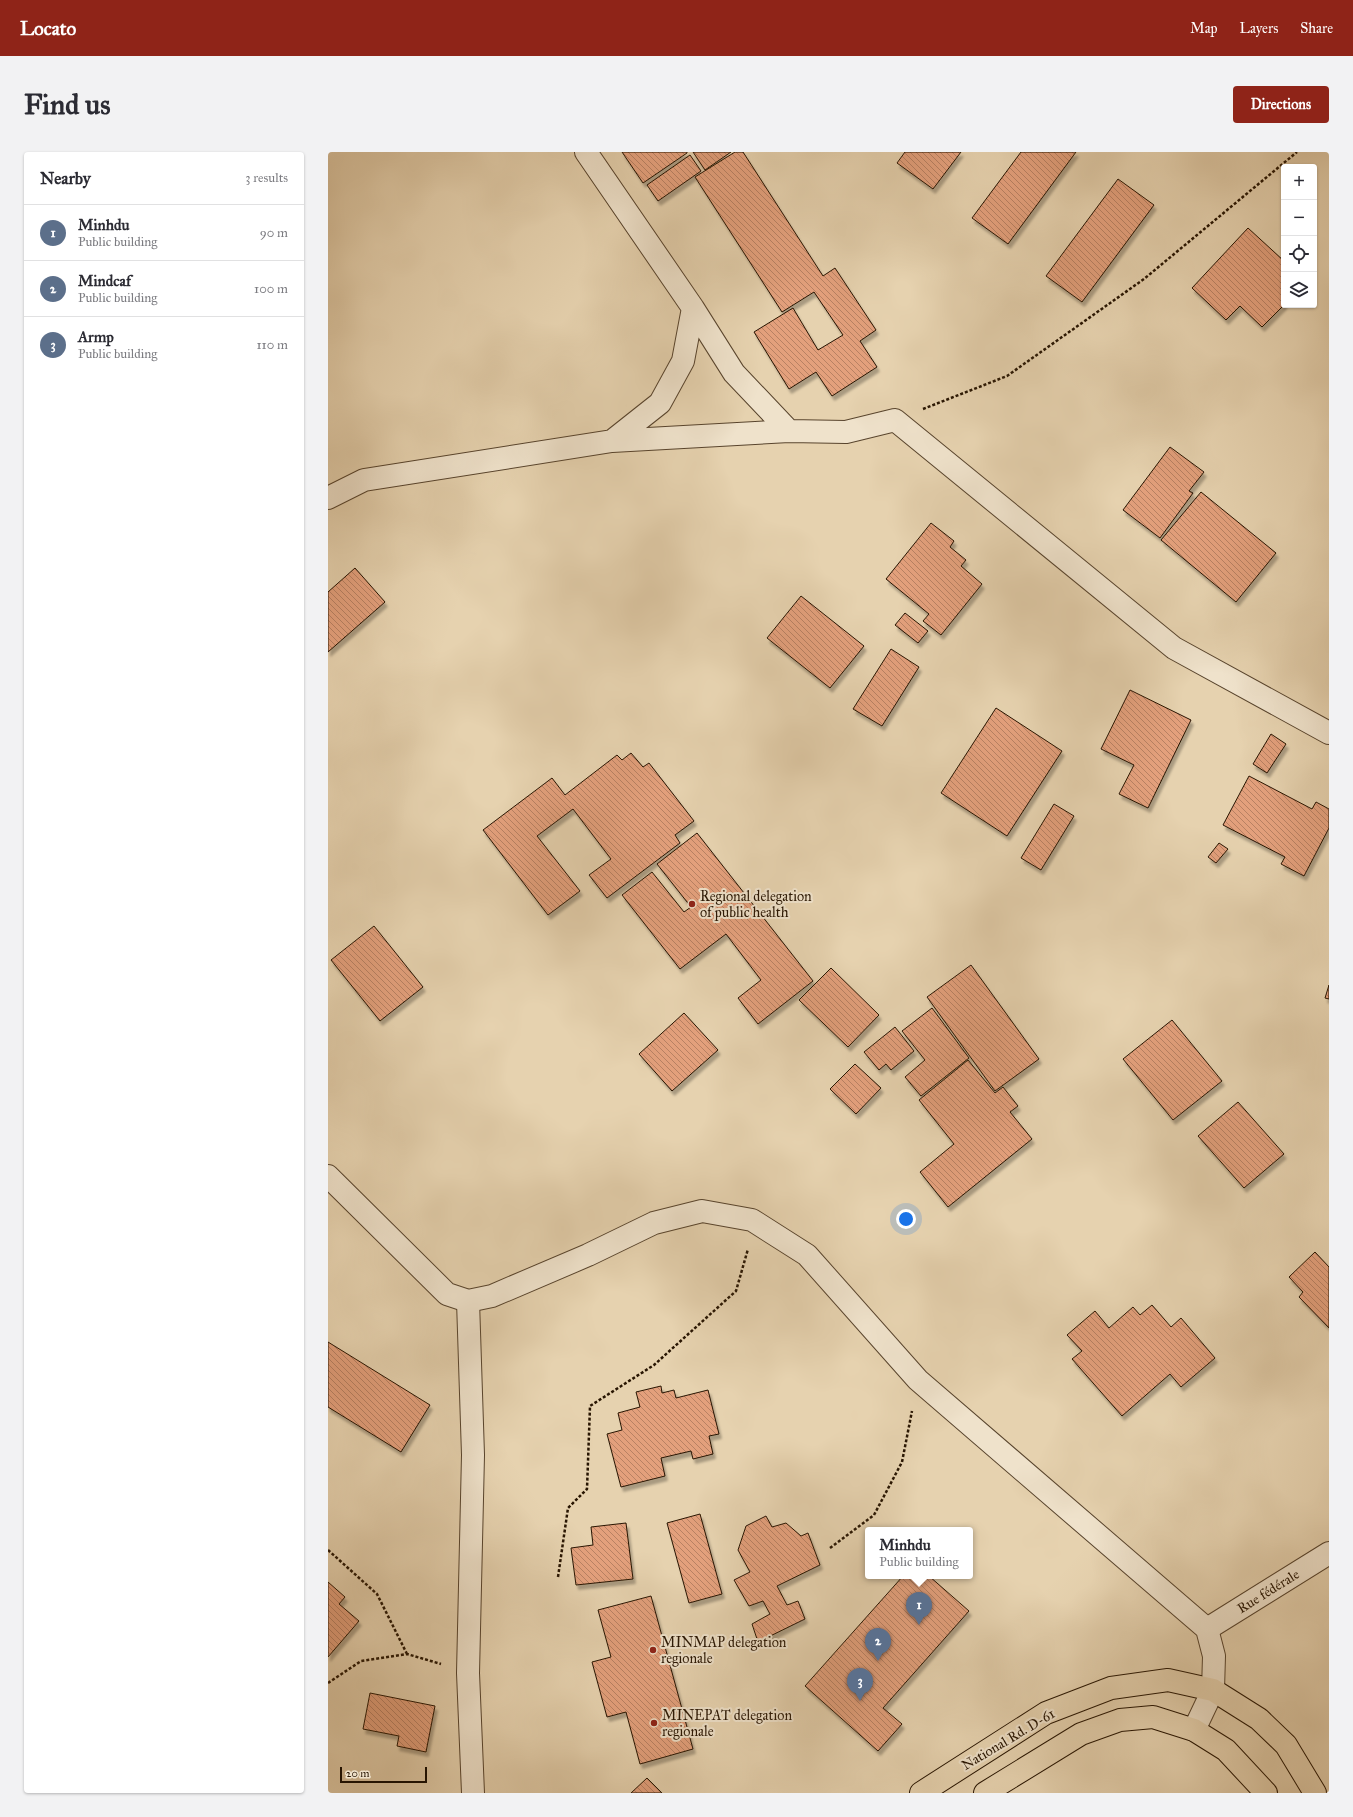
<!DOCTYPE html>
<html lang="en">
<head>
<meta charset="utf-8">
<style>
  :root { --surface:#fff; --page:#f2f2f3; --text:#2b2b33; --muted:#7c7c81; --line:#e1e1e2; --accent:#8f2418 }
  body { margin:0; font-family:"IM FELL Great Primer",serif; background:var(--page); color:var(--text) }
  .controls { position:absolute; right:12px; top:12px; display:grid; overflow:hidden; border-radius:4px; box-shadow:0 1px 3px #0004 }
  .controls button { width:36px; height:36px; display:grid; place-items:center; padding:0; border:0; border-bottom:1px solid var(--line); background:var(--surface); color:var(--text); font:20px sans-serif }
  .scale { position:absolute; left:12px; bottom:10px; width:87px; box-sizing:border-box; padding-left:4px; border:2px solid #281502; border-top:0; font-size:11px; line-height:14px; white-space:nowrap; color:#281502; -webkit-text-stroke:3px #efe2cb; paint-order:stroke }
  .you { position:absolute; left:578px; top:1067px; width:14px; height:14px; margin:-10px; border:3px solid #fff; border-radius:50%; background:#1a73e8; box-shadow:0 0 0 6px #1a73e833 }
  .badge { display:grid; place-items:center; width:26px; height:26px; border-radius:50%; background:var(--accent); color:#fff; font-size:13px; font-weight:700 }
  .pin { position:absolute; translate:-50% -33px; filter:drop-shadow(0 1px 2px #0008) }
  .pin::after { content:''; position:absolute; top:21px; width:14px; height:12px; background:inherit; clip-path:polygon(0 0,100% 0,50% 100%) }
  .popup { position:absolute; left:537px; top:1375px; width:108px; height:52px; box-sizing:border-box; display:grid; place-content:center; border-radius:4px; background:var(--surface); filter:drop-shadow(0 1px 3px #0005); font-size:13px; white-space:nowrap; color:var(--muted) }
  .popup b { font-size:15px; color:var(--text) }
  .popup::after { content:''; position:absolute; left:50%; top:100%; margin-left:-8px; border:8px solid transparent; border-top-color:var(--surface) }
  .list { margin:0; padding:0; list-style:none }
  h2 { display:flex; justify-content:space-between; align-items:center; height:52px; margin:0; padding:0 16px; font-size:17px }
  h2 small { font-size:13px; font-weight:400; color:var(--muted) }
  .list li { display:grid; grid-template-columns:26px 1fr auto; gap:12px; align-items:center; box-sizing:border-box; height:56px; padding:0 16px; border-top:1px solid var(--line) }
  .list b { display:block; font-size:15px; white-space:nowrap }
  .list p { margin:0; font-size:13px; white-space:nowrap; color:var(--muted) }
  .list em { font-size:13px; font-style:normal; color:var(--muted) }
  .icon { flex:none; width:22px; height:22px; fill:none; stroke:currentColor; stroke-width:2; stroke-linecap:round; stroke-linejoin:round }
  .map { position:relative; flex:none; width:1001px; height:1641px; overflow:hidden; border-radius:4px }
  header { display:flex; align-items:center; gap:24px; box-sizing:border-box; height:56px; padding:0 20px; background:var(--accent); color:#fff }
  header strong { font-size:19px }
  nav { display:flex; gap:22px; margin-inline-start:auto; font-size:14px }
  .intro { display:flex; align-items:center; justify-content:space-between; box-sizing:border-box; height:96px; padding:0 24px }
  h1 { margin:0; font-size:28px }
  .button { padding:10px 18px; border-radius:4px; background:var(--accent); color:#fff; font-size:14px; font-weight:700 }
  main { display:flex; gap:24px; padding:0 24px }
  aside { flex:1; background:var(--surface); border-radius:4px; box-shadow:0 1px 3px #0004 }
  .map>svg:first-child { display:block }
  .building { fill:url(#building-back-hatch); stroke:#281502; filter:url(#shadow) }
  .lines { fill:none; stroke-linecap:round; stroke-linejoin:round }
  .minor-casing { stroke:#58442d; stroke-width:24 }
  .tertiary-casing { stroke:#58442d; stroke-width:24 }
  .trunk-casing { stroke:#281502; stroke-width:24 }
  .path { stroke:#281502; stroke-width:2.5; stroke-dasharray:3 2; stroke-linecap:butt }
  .minor { stroke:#efe2cb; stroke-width:22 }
  .tertiary { stroke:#efe2cb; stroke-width:22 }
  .trunk { stroke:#e6d2af; stroke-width:22 }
  .poi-dot { fill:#8f2418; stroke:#efe2cb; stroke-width:1.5 }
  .labels { text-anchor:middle; stroke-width:4; stroke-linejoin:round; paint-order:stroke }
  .poi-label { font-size:14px; fill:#281502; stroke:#efe2cb; text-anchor:start }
  .street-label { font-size:14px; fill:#281502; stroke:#efe2cb }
</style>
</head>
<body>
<header>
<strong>Locato</strong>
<nav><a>Map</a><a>Layers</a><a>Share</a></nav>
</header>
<div class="intro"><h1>Find us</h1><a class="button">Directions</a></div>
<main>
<aside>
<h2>Nearby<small>3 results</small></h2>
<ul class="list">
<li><span class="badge" style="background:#5c6f8a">1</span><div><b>Minhdu</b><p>Public building</p></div><em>90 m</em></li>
<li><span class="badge" style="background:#5c6f8a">2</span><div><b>Mindcaf</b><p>Public building</p></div><em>100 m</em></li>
<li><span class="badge" style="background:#5c6f8a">3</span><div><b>Armp</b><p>Public building</p></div><em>110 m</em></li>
</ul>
</aside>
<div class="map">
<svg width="1001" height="1641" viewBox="0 0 1001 1641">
  <defs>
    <pattern id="building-back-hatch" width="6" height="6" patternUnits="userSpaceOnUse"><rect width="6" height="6" fill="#e3a07b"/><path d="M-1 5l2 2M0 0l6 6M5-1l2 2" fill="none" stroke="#b88163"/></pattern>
    <filter id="shadow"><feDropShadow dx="2.5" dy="4.5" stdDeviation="1" flood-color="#0004"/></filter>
  </defs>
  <rect width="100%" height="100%" fill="#e6d2af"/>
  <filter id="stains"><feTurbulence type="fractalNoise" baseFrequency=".005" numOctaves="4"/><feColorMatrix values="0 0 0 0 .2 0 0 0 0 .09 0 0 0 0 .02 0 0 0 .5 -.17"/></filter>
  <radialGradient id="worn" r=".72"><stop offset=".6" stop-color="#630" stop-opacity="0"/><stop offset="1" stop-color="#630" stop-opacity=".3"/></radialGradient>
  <path class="building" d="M294,0H359V1L315,31Z
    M365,0H403L377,18Z
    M407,0H415L495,124L507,116L548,178L532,189L549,215L504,244L488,220L461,237L426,180L465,156L490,198L515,183L486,140L454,160L367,25Z
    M577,0H633L605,37L569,11Z
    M693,0H748L680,92L644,66Z
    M362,3L373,19L330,49L319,33Z
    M790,27L826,53L754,150L718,124Z
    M920,76L956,109V153L934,175L912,154L898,168L864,136Z
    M842,295L876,320L861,339L865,341L832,386L795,358Z
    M873,340L948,401L908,450L833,388Z
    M603,371L626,389L622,395L638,408L633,414L654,432L613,483L595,469L601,462L558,427Z
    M27,416L57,450L0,500V440Z
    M473,444L536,494L502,536L439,486Z
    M577,461L600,479L590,491L567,473Z
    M563,497L591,515L554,574L525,557Z
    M802,538L863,568L820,656L791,642L806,613L773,597Z
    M668,556L734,599L679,684L613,641Z
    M943,582L958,592L939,621L925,612Z
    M303,601L315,615L321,611L366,669L347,683L352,691L279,746L261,723L283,707L245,657L209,684L252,739L220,763L155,678L224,626L237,643L289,603L294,608Z
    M921,624L984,657L988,650L1001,657V676L976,724L953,712L957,705L895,673Z
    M726,652L746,664L713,718L693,706Z
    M369,681L485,829L430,872L410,846L433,828L398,782L352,817L294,743L324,720L356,760L363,755L329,712Z
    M891,691L900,697L888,711L880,705Z
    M46,774L95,835L52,869L3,808Z
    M643,813L711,907L667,939L599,845Z
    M503,816L551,863L520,895L471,848Z
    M1001,833V847L997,846Z
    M604,856L641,906L593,944L577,925L597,908L574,879Z
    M356,861L390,898L344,939L311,902Z
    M844,868L894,929L845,968L795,907Z
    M567,875L586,899L563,918L558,912L551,918L536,900Z
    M640,908L667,941L675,935L690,954L682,960L704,987L620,1055L592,1020L626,992L591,948Z
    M527,912L553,936L528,962L502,937Z
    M910,950L956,1002L916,1036L870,984Z
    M987,1100L1001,1115V1176L971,1145L975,1140L961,1125Z
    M824,1153L843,1175L853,1166L887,1206L853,1235L842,1222L794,1264L744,1207L754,1199L739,1183L767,1159L781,1176L805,1155L812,1163Z
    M0,1190L102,1253L73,1300L0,1255Z
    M333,1234L334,1241L346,1238L348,1246L380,1238L391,1282L381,1284L385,1302L365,1307L363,1299L333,1306L337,1324L293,1335L279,1282L294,1278L290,1261L312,1255L308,1240Z
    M372,1362L394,1442L361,1451L339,1371Z
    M438,1364L444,1375L458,1371L473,1384L480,1381L492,1413L449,1434L459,1453L470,1449L477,1467L430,1490L424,1472L442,1462L435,1449L421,1454L406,1428L422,1420L410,1398L418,1374Z
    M298,1371L305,1427L248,1433L243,1396L265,1393L263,1375Z
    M575,1424H601L641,1459L555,1556L574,1572L550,1599L477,1534Z
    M0,1430L17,1445L11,1452L31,1469L0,1505Z
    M323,1444L365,1597L312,1612L298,1560L279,1565L264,1510L283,1505L270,1458Z
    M42,1541L107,1554L98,1600L69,1594L71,1584L35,1577Z
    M319,1626L334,1641H303Z"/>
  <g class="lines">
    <g class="minor-casing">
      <path id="minor" d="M258,0L365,156L406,221L461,279
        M284,289L332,251L355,209L365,156
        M0,346L36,328L284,289L461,279L518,280L567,268L846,496L1001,581
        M140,1149L145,1303L140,1521L145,1641
        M879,1477L1001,1401"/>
    </g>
    <g class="tertiary-casing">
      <path id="tertiary" d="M0,1024L119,1142L140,1149L164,1144L260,1103L326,1071L374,1059L424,1068L479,1103L590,1228L879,1477L886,1504L885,1538L866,1578"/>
    </g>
    <g class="trunk-casing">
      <path id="trunk" d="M593,1641L718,1561L783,1536L840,1528L885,1538L931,1567L958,1593L987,1641
        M657,1641L753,1582L792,1568L825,1565L866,1578L898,1598L938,1641"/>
    </g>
    <path class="path" d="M595,257L679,224L816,127L969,0
      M502,1396L546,1363L574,1310L584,1259
      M0,1398L49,1442L79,1502
      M230,1425L240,1356L259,1337L262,1254L326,1213L408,1139L420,1097
      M0,1531L33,1509L79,1502L113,1512"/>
    <use href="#minor" class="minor"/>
    <use href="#tertiary" class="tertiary"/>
    <use href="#trunk" class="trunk"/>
  </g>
  <g class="poi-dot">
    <circle cx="364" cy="752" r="4"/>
    <circle cx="325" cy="1498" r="4"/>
    <circle cx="326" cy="1571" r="4"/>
  </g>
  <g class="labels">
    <g class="poi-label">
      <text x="372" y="749">Regional delegation<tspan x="372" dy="16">of public health</tspan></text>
      <text x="333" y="1495">MINMAP delegation<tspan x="333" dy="16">regionale</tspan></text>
      <text x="334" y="1568">MINEPAT delegation<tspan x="334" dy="16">regionale</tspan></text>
    </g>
    <g class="street-label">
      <text transform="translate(940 1439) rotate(-32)" y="5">Rue fédérale</text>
      <text transform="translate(680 1587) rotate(-31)" y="5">National Rd. D-61</text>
    </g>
  </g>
  <rect width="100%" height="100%" filter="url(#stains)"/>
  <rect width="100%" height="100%" fill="url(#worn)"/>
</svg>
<div class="controls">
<button>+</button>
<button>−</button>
<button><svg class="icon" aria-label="locate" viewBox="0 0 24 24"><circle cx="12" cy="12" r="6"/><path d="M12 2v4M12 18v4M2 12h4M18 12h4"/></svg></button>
<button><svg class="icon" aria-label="layers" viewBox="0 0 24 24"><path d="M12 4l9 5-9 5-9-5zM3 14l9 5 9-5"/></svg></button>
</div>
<div class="scale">20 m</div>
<div class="you"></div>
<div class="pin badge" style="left:591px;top:1473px;background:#5c6f8a">1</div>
<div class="popup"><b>Minhdu</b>Public building</div>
<div class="pin badge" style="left:550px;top:1509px;background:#5c6f8a">2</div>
<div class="pin badge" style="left:532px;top:1549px;background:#5c6f8a">3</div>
</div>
</main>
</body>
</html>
